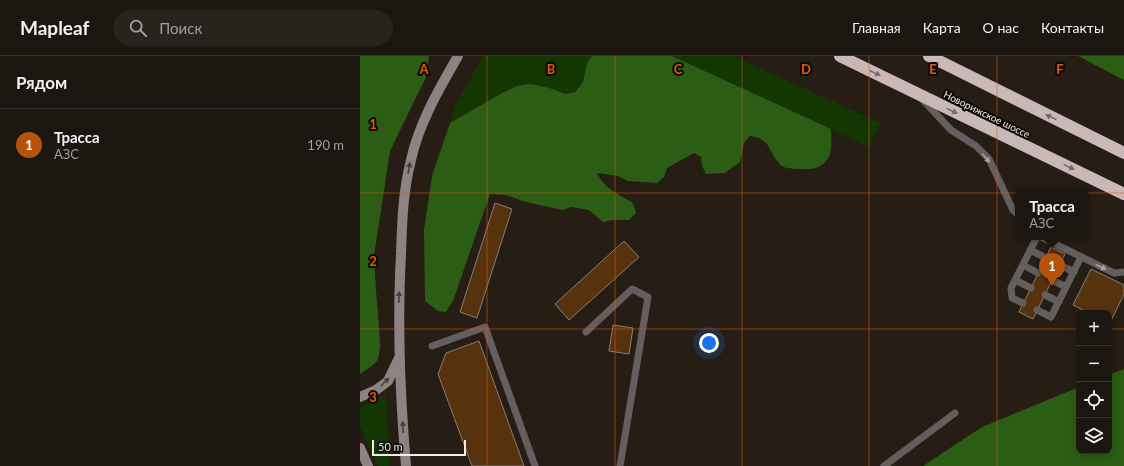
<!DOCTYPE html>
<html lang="ru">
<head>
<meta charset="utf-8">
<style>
  :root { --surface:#1c1610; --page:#29231e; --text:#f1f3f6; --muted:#a09f9f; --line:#3a3530; --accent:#b45309 }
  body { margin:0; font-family:Lato,sans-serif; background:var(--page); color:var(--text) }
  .controls { position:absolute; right:12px; bottom:12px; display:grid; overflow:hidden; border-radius:8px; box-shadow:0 2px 10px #0003 }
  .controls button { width:36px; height:36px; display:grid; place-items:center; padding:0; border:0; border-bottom:1px solid var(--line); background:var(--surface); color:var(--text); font:20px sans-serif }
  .scale { position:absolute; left:12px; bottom:10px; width:94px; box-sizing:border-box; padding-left:4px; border:2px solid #f3ece7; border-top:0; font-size:11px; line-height:14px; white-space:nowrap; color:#f3ece7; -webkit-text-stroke:3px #0c0805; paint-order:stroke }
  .you { position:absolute; left:349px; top:287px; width:14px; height:14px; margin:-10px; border:3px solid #fff; border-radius:50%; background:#1a73e8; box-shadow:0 0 0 6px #1a73e833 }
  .badge { display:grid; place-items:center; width:26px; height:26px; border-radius:50%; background:var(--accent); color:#fff; font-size:13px; font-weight:700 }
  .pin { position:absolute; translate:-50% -33px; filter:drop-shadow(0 1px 2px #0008) }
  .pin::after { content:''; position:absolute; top:21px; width:14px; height:12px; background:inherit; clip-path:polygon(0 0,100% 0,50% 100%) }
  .popup { position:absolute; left:655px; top:132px; width:74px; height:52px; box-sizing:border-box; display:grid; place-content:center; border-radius:8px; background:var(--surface); filter:drop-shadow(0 1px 3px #0005); font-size:13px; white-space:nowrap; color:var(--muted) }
  .popup b { font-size:15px; color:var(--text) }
  .popup::after { content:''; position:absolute; left:50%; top:100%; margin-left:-8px; border:8px solid transparent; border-top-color:var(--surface) }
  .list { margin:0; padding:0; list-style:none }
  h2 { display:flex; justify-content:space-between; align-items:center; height:52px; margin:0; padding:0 16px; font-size:17px }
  h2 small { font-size:13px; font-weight:400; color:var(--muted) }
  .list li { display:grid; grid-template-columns:26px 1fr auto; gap:12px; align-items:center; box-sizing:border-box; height:72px; padding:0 16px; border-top:1px solid var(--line) }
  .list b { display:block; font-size:15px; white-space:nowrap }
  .list p { margin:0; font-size:13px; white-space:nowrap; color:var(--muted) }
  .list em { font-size:13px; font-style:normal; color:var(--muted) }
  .icon { flex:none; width:22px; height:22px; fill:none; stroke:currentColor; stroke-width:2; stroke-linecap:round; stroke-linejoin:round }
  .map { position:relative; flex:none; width:764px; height:410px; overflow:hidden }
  header { display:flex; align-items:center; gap:24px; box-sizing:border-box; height:56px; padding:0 20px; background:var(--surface); border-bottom:1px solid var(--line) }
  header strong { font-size:19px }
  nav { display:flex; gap:22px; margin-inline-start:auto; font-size:14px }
  .search { width:280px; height:36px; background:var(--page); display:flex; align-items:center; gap:10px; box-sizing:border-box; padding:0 14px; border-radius:22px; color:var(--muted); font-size:15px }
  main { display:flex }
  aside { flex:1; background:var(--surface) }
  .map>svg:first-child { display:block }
  .green { fill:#133603 }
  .forest { fill:#2b5e14 }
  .building { fill:#56320e; stroke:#887c73 }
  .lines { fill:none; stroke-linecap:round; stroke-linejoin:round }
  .service { stroke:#655e5f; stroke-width:7 }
  .secondary { stroke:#8e8383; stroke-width:10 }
  .motorway { stroke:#cab8b9; stroke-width:12 }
  .oneway { fill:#746968 }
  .oneway2 { fill:#aca5a3 }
  .oneway3 { fill:#463f3e }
  .grid { fill:none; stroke:#e8590c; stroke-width:1; stroke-opacity:0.55 }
  .labels { text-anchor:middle; stroke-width:4; stroke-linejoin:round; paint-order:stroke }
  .street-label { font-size:10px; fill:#f3ece7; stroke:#0c0805 }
  .grid-label { font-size:13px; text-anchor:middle; font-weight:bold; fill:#e8590c; stroke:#0c0805; stroke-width:4; stroke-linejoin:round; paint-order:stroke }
</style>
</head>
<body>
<header>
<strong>Mapleaf</strong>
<div class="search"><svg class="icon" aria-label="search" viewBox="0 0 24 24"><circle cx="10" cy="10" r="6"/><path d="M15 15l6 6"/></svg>Поиск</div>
<nav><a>Главная</a><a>Карта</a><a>О нас</a><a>Контакты</a></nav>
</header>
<main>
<aside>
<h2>Рядом<small></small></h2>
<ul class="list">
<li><span class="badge">1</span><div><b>Трасса</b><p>АЗС</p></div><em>190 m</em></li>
</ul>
</aside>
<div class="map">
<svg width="764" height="410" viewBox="0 0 764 410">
  <rect width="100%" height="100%" fill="#261d15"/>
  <path class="green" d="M123,0H232L227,7L223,26L215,35L205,38L193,33L157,30L142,37L90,67L97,46Z
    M312,0H373L521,67L509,91Z
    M26,338L30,410H18L0,370V351Z"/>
  <path class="forest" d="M0,0H69L66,21L30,95L14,200L16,234L19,270L20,289L19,299L17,305L13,309L0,318Z
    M232,0H312L471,73C471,79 472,86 471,92C470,109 455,115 440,113C435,113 426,113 422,110C407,97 413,83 390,80L384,87L380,106L365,117L346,118L342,110L341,101L334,97L307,112L304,121L297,127L268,125L258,120L237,117C245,133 258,138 273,147L276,157L269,164H252L243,166L229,154L211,151L202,154L166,146L146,139L130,138L93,245L86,256L78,255L65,245L64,174L72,120L90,67L142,37L157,30L171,28L193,33L205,38L215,36L223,26L227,7Z
    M718,0H764V24Z
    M764,313V410H563L622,371L719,331V395H749V319Z"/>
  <path class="building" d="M135,147L152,153L117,262L100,256Z
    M264,185L279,201L209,264L195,248Z
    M691,191L705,198L673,263L659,256Z
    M731,213L764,229V238L750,267L749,257H729L713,249Z
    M253,269L273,272L269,298L249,295Z
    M119,285L164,410H112L78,318L86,297Z"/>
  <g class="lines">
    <path class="service" d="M563,44L591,74L616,90L629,103L653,154L658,159
      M681,181L754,217L764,216
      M670,194L686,202
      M663,209L678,217
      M700,209L714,216
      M655,224L671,232
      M692,224L706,231
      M685,239L699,246
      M663,247L652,242L651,232L677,181
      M677,254L691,261L721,201
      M226,276L272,233L288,241L260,410
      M72,290L125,271L175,410
      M524,410L595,357"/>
    <path class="secondary" d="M0,341L16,334L28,325L39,302
      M0,392L8,410
      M46,410C40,339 37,269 41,198C42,166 43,135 51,104C59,67 79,33 98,0"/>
    <path class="motorway" d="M480,0L764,138
      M569,0L764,97"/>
  </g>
  <defs><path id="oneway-solid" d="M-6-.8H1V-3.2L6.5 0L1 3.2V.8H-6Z"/></defs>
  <g class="oneway">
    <use href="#oneway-solid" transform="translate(515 17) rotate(26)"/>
    <use href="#oneway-solid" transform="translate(592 55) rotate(26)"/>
    <use href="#oneway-solid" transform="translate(691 61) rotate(-154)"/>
    <use href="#oneway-solid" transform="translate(709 111) rotate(26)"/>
  </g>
  <g class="oneway2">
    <use href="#oneway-solid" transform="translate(626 102) rotate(50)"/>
    <use href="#oneway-solid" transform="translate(741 211) rotate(26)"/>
  </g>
  <g class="oneway3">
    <use href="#oneway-solid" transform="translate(49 112) rotate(-80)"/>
    <use href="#oneway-solid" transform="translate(39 241) rotate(-89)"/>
    <use href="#oneway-solid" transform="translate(25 326) rotate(-45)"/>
    <use href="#oneway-solid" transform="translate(43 371) rotate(-93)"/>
  </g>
  <path class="grid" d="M127,0V410M255,0V410M382,0V410M509,0V410M637,0V410M0,137H764M0,273H719M749,273H764"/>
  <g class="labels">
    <g class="street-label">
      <text transform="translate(627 58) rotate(26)" y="4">Новорижское шоссе</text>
    </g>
  </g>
  <g class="grid-label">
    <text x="64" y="18">A</text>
    <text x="191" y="18">B</text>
    <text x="318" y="18">C</text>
    <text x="446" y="18">D</text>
    <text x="573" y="18">E</text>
    <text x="700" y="18">F</text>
    <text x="13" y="73">1</text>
    <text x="13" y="210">2</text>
    <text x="13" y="346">3</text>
  </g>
</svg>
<div class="controls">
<button>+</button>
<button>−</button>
<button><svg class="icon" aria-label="locate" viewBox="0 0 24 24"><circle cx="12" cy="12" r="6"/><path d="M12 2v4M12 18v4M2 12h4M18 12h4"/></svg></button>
<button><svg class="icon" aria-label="layers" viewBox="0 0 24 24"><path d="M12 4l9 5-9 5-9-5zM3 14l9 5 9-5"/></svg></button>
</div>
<div class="scale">50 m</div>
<div class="you"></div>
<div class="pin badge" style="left:692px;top:230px">1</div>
<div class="popup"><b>Трасса</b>АЗС</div>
</div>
</main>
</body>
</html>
